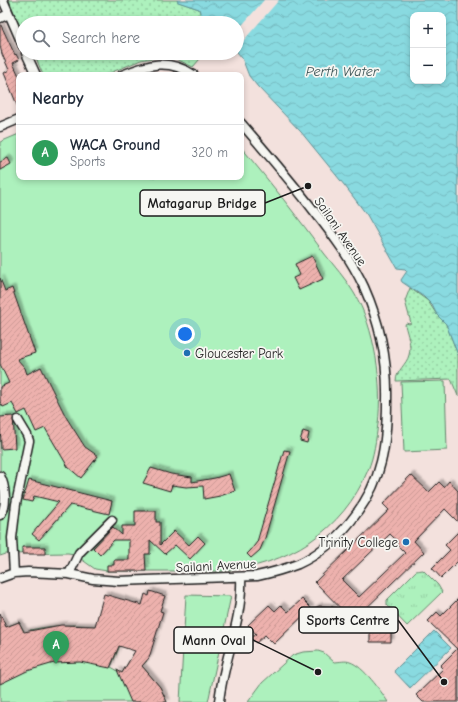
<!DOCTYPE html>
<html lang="en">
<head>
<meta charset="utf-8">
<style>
  :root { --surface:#fff; --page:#f2f2f3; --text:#1f2937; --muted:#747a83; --line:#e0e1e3; --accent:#7c3aed }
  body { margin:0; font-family:"Comic Neue",sans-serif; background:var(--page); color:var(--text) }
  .controls { position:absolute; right:12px; top:12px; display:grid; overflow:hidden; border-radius:8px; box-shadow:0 2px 6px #0003 }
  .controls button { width:36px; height:36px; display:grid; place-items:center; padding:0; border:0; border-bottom:1px solid var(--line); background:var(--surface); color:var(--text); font:20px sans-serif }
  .you { position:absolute; left:185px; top:334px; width:14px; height:14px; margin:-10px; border:3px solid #fff; border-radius:50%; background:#1a73e8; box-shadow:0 0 0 6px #1a73e833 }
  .badge { display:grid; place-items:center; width:26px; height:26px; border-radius:50%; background:var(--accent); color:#fff; font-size:13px; font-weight:700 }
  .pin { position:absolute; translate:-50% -33px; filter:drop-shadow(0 1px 2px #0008) }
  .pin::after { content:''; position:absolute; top:21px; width:14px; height:12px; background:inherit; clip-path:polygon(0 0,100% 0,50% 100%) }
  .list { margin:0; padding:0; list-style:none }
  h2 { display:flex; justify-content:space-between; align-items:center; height:52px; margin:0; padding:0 16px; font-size:17px }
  h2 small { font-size:13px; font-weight:400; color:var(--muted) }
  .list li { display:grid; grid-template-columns:26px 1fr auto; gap:12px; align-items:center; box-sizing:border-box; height:56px; padding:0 16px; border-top:1px solid var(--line) }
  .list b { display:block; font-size:15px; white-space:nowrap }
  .list p { margin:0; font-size:13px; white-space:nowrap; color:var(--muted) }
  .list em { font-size:13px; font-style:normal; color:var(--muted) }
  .icon { flex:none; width:22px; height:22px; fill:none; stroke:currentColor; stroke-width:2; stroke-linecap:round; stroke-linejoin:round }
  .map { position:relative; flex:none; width:458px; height:702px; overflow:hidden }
  .search { position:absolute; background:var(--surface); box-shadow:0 2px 6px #0003; left:16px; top:16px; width:228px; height:44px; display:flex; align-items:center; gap:10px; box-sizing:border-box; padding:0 14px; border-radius:22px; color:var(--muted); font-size:15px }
  .panel { position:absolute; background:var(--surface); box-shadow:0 2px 6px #0003; left:16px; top:72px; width:228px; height:108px; border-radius:8px }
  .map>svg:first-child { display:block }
  .grass { fill:url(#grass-tufts); stroke:#64866c }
  .park { fill:url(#park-dots); stroke:#64866c }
  .pitch { fill:#adf1bd; stroke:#64866c }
  .water { fill:url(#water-waves); stroke:#5d8e92; fill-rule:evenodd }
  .pier { fill:#f3e1dd }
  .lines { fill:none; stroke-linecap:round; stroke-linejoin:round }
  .ferry { stroke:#3d5557; stroke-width:1; stroke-dasharray:5 4; stroke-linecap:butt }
  .building { fill:url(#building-hatch); stroke:#1c1c1c; fill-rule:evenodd; filter:url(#shadow) }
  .minor-casing { stroke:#1c1c1c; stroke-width:11 }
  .minor { stroke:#f6f6f2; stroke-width:8 }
  .poi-dot { fill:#1f6fb2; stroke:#f6f6f2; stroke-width:1.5 }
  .labels { text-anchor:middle; stroke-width:3.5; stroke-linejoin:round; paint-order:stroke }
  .street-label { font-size:13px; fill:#1c1c1c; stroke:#f6f6f2 }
  .poi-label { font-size:13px; fill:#1c1c1c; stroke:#f6f6f2; text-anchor:start }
  .water-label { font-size:14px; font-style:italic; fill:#3d5557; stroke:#f6f6f2 }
  .leader { fill:none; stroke:#1c1c1c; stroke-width:1.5 }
  .callout-dot { fill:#1c1c1c; stroke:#f6f6f2; stroke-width:1.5 }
  .callout { fill:#f6f6f2; stroke:#1c1c1c; stroke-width:1.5 }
  .callout-label { font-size:14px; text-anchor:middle; font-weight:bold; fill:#1c1c1c }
</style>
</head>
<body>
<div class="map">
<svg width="458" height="702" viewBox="0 0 458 702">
  <defs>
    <pattern id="grass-tufts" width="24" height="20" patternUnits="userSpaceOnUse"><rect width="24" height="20" fill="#adf1bd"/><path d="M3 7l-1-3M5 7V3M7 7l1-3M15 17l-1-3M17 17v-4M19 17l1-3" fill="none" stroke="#94cea2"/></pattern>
    <pattern id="park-dots" width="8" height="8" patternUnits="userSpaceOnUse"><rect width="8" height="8" fill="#adf1bd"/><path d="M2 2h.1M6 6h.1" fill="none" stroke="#94cea2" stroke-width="1.8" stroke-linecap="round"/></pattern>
    <pattern id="water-waves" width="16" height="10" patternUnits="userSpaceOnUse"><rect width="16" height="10" fill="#89dae0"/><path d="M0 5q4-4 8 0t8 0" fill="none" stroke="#76bac0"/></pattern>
    <pattern id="building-hatch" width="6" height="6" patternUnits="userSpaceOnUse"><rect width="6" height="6" fill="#edb1ad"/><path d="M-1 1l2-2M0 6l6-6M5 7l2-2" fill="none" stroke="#cb9894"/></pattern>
    <filter id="shadow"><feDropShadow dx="3" dy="-3" stdDeviation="1" flood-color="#0004"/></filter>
  </defs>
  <rect width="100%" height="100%" fill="#f3e1dd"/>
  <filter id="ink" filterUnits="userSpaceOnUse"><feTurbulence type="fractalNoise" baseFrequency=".025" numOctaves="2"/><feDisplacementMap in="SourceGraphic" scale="8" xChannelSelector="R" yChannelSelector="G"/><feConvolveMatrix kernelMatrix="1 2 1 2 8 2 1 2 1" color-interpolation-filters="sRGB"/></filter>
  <g filter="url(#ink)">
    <path class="grass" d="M423,570L438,585L442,592L407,626L387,605V600L416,571Z"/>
    <path class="park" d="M9,0H177L179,2L199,9L203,23H23V27L20,28Z
      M34,53H205L193,67L174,58L159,57L141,60L105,75H43Z
      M410,288L428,301L437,315L446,324L458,355V396L451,379L396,381C396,371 407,364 409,355C412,345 407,334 405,325L406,323L409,324L411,323L405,301Z"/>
    <path class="pitch" d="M19,134V177H241V147C270,182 298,217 324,253C334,266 346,279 354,293C375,327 383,385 378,424C376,439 374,456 368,470C343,531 287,566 222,571C209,571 197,571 185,571C159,571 133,571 107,571L95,569L74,554L68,553L6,554L0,556V142Z
      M445,381L447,450L404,452L401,382Z
      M186,595L231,596L208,702H180Z
      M3,621L6,627L19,622L24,631L18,633L32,636L30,630C64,623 92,623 125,633L111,667L122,673L134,653L147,661L142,666L160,687L167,702H0V623Z
      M318,651L324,653L334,662C339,662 346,660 350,662C363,666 381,691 388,702H248L262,683L293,655L303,652Z"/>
    <path class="water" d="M177,0H458V355L446,324L437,315L432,305L424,297L402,282L401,280L407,271L405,269L397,268L367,215L345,186L301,132L258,87L249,76L242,58L237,52V23H203L199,9L178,2ZM413,15H443V81H413Z
      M434,631L451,648L410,688L394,671Z"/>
    <path class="pier" d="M264,0H279L237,48V31Z"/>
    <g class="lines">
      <path class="ferry" d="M458,0V1"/>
    </g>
    <path class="building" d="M0,23L15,55L16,54L19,60L13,63L19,76V110L4,73L9,70L2,54L0,46Z
      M8,158L11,164L0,170V162Z
      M312,256L323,279L299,290L293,278L300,275L295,264Z
      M0,278L5,291L12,288L35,353L17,359L25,368L27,374L41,367L66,417L85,447L98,456L81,478L68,467L45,428L36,432L26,410L18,414L12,403L3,407L0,402V387L9,383L0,364Z
      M13,416L15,448L1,449L0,417Z
      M303,431L309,433L307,443L300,441Z
      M284,450L290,451L265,538L260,550L251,558L247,554L251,550L257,542Z
      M151,468L171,474L192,477V482L215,478L229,474L235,491L220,496L204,499L203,486L186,487L172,485L170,491L143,483Z
      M411,475L429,492L439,482L444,487L449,481L458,491V522L445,509L414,541L424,552L353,621L315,582L389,510L383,504ZM390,534L398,542L396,544L405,553L359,597L342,580Z
      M29,480L112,501L109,514L70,505L39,540L32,534L59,502L34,496L32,502L23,500Z
      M135,511H156V522H160V545L174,531L189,545L198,536L205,543L190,559L175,545L165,554L150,540V554H145L146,571H107V565H114V560H129V540H114L100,555L93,548L113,527L122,535V526H135Z
      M458,532V561L441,578L432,568L450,550L445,545Z
      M22,547H45V554H22Z
      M150,591L165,596L160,611L163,612L149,658L142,666L160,687L167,702H131L117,670L122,673L135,651L119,646L110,668L80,662L54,663L27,671L0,684V613L6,627L19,622L24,632L61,625L95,626L104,594L142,605L145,594L149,596Z
      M302,599L311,608L274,644L265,635L256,643L251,638L256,634L248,625L269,605L275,611L281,605L288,612Z
      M458,599V702H423L416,695L443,669L440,666L457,649L428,621L437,612L441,616Z
      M319,606L333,607L335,619L334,624L331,628L326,631H319L313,628L310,623V611Z
      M370,621H391V642H370Z"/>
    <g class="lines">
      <g class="minor-casing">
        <path id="minor" d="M3,0L23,46
          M0,18L9,14
          M26,53L36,75
          M122,75C149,64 168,58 194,75
          M0,127L19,119
          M0,476C5,485 8,507 0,515
          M14,573L12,538L16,504L29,441L27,435L18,420
          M69,574L79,553L112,520
          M0,578L14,573L28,572L69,574L93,579L119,581L257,576C271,573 285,569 298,564C336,547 372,502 381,462C386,442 387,421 387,401C388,363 380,323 364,287C351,259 333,235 314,211C291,181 266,152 241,123
          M219,702C223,660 243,620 241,578"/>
      </g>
      <use href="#minor" class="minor"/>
    </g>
  </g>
  <g class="poi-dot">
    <circle cx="187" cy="353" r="4"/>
    <circle cx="406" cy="542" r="4"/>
  </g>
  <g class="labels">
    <g class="street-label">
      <text transform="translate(341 231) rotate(55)" y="5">Sailani Avenue</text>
      <text transform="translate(216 565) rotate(-3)" y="5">Sailani Avenue</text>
    </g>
    <g class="poi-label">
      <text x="195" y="358">Gloucester Park</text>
      <text x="398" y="547" text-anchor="end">Trinity College</text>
    </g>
    <g class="water-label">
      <text x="342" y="76">Perth Water</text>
    </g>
  </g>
  <path class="leader" d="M308 186L265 203M444 682L398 620M318 672L253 640"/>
  <g class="callout-dot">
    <circle cx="308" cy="186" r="4"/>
    <circle cx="444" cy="682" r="4"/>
    <circle cx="318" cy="672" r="4"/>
  </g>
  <g class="callout">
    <rect x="140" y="190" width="125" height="26" rx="4"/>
    <rect x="299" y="607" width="99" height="26" rx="4"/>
    <rect x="174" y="627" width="79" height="26" rx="4"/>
  </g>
  <g class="callout-label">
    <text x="202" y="208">Matagarup Bridge</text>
    <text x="348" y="625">Sports Centre</text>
    <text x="214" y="645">Mann Oval</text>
  </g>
</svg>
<div class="controls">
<button>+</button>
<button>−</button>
</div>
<div class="you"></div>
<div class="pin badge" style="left:56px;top:664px;background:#2e9e5b">A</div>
<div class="search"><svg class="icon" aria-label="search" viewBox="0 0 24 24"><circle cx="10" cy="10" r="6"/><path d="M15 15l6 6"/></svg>Search here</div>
<section class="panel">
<h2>Nearby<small></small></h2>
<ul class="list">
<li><span class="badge" style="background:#2e9e5b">A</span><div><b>WACA Ground</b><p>Sports</p></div><em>320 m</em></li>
</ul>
</section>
</div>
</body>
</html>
